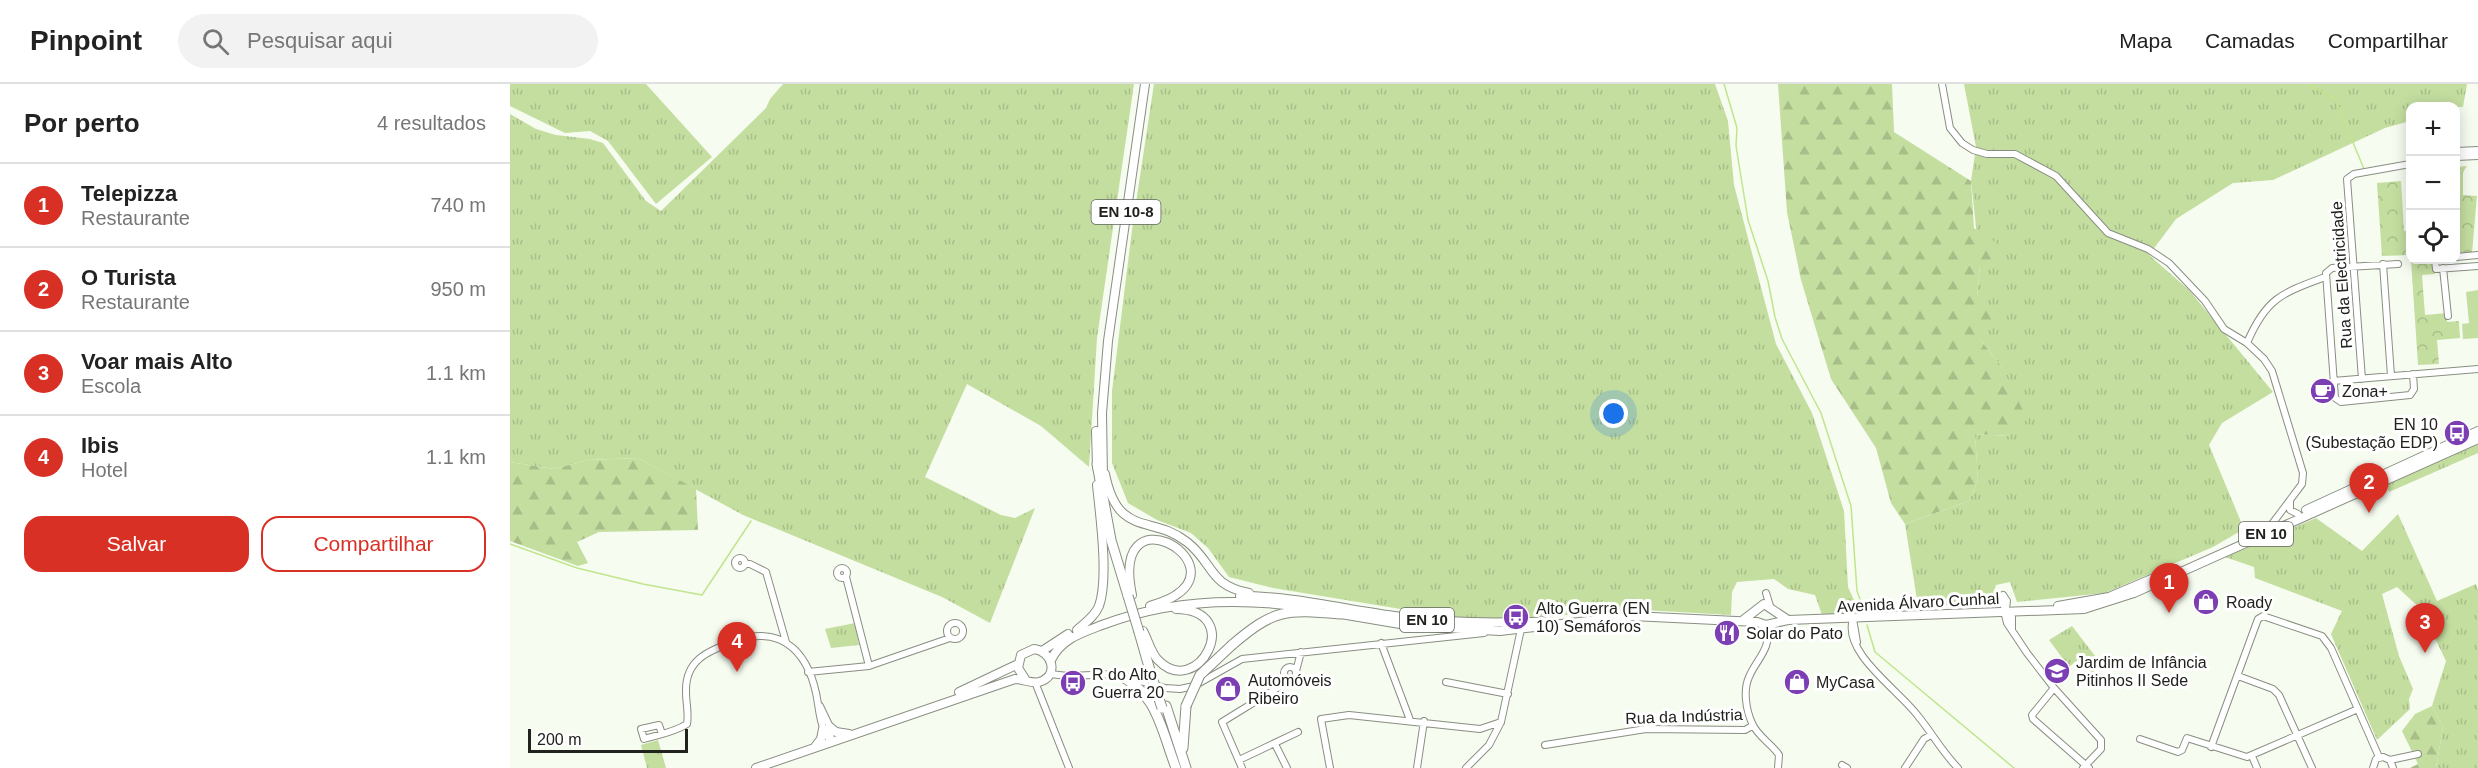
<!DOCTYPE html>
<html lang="pt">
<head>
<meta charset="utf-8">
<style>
  :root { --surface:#fff; --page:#f2f2f2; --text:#222; --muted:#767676; --line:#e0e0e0; --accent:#d93025 }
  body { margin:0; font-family:Helvetica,sans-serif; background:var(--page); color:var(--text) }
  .controls { position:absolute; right:18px; top:18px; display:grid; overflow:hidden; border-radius:12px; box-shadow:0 3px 15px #0003 }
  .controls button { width:54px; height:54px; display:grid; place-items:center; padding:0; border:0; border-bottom:2px solid var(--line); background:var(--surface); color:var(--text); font:30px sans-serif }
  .scale { position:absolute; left:18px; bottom:15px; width:160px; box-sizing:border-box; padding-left:6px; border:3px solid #21221e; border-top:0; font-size:16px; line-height:21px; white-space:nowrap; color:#21221e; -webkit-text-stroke:4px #fff; paint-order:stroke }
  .you { position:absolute; left:1104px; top:330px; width:21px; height:21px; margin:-15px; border:4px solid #fff; border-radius:50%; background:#1a73e8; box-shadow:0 0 0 9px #1a73e833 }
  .badge { display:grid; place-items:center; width:39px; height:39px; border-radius:50%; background:var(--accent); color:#fff; font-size:20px; font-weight:700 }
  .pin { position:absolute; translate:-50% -50px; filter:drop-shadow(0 2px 3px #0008) }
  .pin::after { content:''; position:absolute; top:32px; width:21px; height:18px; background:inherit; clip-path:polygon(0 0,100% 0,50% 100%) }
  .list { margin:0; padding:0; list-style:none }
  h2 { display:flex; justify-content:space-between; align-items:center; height:78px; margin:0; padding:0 24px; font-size:26px }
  h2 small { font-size:20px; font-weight:400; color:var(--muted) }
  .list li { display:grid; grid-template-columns:39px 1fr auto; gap:18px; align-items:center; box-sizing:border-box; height:84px; padding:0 24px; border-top:2px solid var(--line) }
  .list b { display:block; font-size:22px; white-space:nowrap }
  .list p { margin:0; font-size:20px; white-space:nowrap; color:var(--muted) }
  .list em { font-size:20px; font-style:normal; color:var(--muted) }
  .actions { display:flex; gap:12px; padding:18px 24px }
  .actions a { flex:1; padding:14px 0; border:2px solid var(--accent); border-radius:18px; text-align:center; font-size:21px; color:var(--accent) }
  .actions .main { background:var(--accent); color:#fff }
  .icon { flex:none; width:33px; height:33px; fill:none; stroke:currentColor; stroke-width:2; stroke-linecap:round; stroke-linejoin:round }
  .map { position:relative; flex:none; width:1968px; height:684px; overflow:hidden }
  header { display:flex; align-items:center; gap:36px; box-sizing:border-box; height:84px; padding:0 30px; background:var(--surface); border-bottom:2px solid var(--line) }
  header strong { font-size:28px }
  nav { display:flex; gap:33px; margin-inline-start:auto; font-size:21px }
  .search { width:420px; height:54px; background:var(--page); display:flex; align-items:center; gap:15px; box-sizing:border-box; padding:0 21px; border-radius:33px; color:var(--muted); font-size:22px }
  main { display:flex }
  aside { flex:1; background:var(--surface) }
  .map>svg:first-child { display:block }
  .grass { fill:url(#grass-tufts) }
  .forest { fill:url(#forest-firs) }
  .park { fill:url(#park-crowns) }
  .pitch { fill:#c4dea0 }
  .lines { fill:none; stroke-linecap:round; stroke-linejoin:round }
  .stream { stroke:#c1e58d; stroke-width:1.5 }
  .minor-casing { stroke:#898e83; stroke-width:8 }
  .major-casing { stroke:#898e83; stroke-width:10 }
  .highway-casing { stroke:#898e83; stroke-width:11 }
  .minor { stroke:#fff; stroke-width:6 }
  .major { stroke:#fff; stroke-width:8 }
  .highway { stroke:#fff; stroke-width:9 }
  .highway-bridge-casing { stroke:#898e83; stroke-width:11; stroke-linecap:butt }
  .highway-bridge { stroke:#fff; stroke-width:9 }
  .labels { text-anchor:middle; stroke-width:6; stroke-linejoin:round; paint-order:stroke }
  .shield { fill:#fff; stroke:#646462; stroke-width:1.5 }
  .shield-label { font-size:15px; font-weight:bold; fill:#21221e }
  .street-label { font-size:16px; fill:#21221e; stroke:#fff }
  .poi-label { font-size:16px; fill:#21221e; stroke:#fff; text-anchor:start }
</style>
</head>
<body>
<header>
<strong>Pinpoint</strong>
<div class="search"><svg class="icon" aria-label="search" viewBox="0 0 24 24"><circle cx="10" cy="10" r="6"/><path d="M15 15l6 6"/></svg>Pesquisar aqui</div>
<nav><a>Mapa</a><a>Camadas</a><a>Compartilhar</a></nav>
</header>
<main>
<aside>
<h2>Por perto<small>4 resultados</small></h2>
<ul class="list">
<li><span class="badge">1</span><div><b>Telepizza</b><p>Restaurante</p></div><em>740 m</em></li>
<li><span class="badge">2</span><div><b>O Turista</b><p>Restaurante</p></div><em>950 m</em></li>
<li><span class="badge">3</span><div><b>Voar mais Alto</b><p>Escola</p></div><em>1.1 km</em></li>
<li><span class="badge">4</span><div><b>Ibis</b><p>Hotel</p></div><em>1.1 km</em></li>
</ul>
<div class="actions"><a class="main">Salvar</a><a>Compartilhar</a></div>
</aside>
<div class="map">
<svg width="1968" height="684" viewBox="0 0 1968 684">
  <defs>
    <pattern id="grass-tufts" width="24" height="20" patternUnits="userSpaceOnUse" patternTransform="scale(1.5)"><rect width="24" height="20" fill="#c4dea0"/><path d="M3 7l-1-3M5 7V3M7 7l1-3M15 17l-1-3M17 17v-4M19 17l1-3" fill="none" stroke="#a8be89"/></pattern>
    <pattern id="forest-firs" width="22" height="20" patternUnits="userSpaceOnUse" patternTransform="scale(1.5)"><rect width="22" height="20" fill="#c4dea0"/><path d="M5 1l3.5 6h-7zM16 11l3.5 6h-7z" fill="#a8be89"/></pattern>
    <pattern id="park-crowns" width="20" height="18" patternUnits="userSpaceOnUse" patternTransform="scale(1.5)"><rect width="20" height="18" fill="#c4dea0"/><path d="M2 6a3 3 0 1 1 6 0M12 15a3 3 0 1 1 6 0" fill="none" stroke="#a8be89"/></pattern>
  </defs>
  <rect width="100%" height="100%" fill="#f6fcf0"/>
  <path class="grass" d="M0,0H136L202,73L146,120L98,57L80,47L55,49L0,22Z
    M273,0H624L587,254L579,383L531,342L457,300L415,393L491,431L505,434L525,424L480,539L432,513L233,431L128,374L78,376L44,385L0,378V30L26,45L46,51L80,55L93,59L136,117L151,127L256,24L260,15Z
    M644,0H1205L1218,37L1224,101L1266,260L1302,329L1334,427L1338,503L1349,527L1312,531L1305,511L1278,505L1264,495L1227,498L1222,508L1221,531L1133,526L976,536L927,531L763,504L719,493L698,464L681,449L647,436L618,419L602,379V307L623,138Z
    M1454,0H1957L1953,23L1900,22V37L1875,44L1763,96L1723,99L1666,135L1639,171L1679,206L1763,308L1712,339L1699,361L1734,445L1703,463L1595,509L1507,518L1500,498L1486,501L1480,520L1408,522L1395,440L1459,417L1468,396L1465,350L1500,352L1492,283L1469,254L1467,214L1470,180L1461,97L1466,63Z
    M1968,360V369L1879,408L1876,401Z
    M1888,430L1927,517L1966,500L1968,506V684H1926L1933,643L1922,622L1936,577L1911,525L1887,503L1872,510L1889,572L1903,605L1899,615L1900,625L1867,656L1821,550L1832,527L1745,494L1744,483L1715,473L1806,434L1852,467Z
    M345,539L349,561L321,564L315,545Z
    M1562,542L1592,581L1593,584L1591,582L1582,590L1570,574L1559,583L1539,556Z
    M148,656L156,684H137L131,661Z"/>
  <path class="forest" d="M1268,0H1382L1384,48L1461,97L1464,144L1497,166L1470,181L1467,214L1498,231L1469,254L1492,283L1517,335L1500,352L1465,350L1468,396L1459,417L1395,440L1381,419L1366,364L1321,295L1291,196L1277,128Z
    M128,374L186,405L188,446L89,448L67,458L78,479L68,482L0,457V378L44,385L78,376Z
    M1922,622L1933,643L1926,684H1900L1908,680L1892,647L1905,630Z"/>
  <path class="park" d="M1957,82L1953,88V111L1967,112L1962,169L1946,170V83Z
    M1891,97L1894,147H1900V171L1872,172L1867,99Z
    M1901,176H1924L1925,190L1912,191L1915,231L1937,229V238L1949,237L1950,254L1927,256L1929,280L1908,281Z"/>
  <path class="pitch" d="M1968,206V254L1953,255L1952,240L1959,239L1956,208Z"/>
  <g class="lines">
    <path class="stream" d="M1214,0L1227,44L1226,62L1238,136L1258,197L1265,233L1272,255L1311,329L1341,422L1347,507L1355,529
      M1798,0L1825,15L1854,85
      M0,460L67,484L133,500L192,511L241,437
      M1357,541L1365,568L1504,684"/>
    <g class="minor-casing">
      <path id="minor" d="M1432,0L1440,44L1452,59L1463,66L1477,70H1505L1546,92L1598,149L1638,165L1659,179L1695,217L1714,245L1737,259L1754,275L1762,287L1793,389L1792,400L1759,444
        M1946,67L1968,66
        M1946,73L1968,72
        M1946,173L1968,171
        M1925,176L1926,185L1968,182
        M1873,180L1881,292
        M1888,180L1822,184L1816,189L1825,314L1831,318L1900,311L1904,305L1903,290
        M1933,184L1938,232
        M1737,259C1756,214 1772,209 1815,193
        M1852,295L1837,95L1844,90L1900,80
        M1823,297L1968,285
        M1780,417V426L1788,430
        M225 479a5 5 0 1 1 10 0a5 5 0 1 1-10 0Z
        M235,480H240L256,488L276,558
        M327 489a5 5 0 1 1 10 0a5 5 0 1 1-10 0Z
        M336,493L359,582
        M1256,509L1260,522
        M1493,511L1497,517L1495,531L1497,539L1517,569L1544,604L1591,656V665L1573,684
        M1493,511V521L1502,533V546
        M1343,535C1332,569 1389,606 1408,632C1422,649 1432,668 1448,684
        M1343,535L1347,558
        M437 547a8 8 0 1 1 16 0a8 8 0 1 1-16 0Z
        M1256,541C1263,564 1247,574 1239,593C1233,606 1236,626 1242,639C1247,652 1262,660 1269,671L1268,684
        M871,559L900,636
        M774 589a6 6 0 1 1 12 0a6 6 0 1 1-12 0Z
        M786,587L791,568
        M298,588L359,582L440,554
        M540,590L558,592L606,590L655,604L670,605L684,602L732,575L974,549
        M1728,592L1763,605L1769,611L1802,684
        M525,598L559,684
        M936,598L998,610
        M1544,604L1522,631L1523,635L1579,684
        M310,622L320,643L321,658
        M152,650L149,641L131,645L134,655C148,651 165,648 177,640C179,630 176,619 176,608C175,575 199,567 225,557C275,539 301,572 308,620C310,634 312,646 321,658
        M1630,655L1668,668L1672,666L1677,654L1737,673L1848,625
        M765,660L777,684
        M1035,661L1136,645L1235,646L1242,642
        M1701,663L1748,535L1753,532L1812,552L1821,564L1869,673
        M1742,672L1747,684
        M729,676L788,648
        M1880,676L1908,670
        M1332,681L1337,684
        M732,684L712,638L782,595
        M820,684L811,635L839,631L970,645L991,638
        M907,684L914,637
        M956,684L979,661L991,638L1011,545
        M1395,684L1414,655L1421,651
        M1863,684L1866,675L1873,673L1880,676L1883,684"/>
    </g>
    <g class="major-casing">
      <path id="major" d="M586,347L587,383
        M595,390C608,455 642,430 677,458C704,479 698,501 739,509
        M593,394L592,329L598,257L635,0
        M1796,426L1968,347
        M622,511C600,407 722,475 666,511C659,516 649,519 640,522
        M730,512C782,512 832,525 884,532C936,539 987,540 1040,537
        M1548,522L1599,513L1665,485
        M825,529L902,542L990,547L1122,532L1247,538L1256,541L1278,536L1574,525L1624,509L1968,355
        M1232,537L1254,520L1278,536
        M567,546C575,539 585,532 589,522C599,494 590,431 587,401
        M633,547C638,556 641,569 648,576C687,617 737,526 666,525
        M532,567L558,550
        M541,576C551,555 571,549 592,541C660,515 733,513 805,525
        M449,608L508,580
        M320,643L326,648L339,650
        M305,663L311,655L313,645
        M246,684L505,595C513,595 522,600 529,598C550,592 542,567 524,565L511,571L508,584L515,595"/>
    </g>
    <g class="highway-casing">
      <path id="highway" d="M587,380L601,456L618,512
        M629,548L641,590
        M722,561C764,525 776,525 830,530
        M606,590C647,607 651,645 666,684
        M656,622L676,684
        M673,664L676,622"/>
    </g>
    <use href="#minor" class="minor"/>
    <use href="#major" class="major"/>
    <use href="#highway" class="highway"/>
    <g class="highway-bridge-casing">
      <path id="highway-bridge" d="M618,512L629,548
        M641,590L652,624
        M676,622L690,591L722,561"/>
    </g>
    <use href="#highway-bridge" class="highway-bridge"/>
  </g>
  <defs>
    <g id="cafe-disc" transform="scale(1.35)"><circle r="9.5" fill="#7c3eb3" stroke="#fff"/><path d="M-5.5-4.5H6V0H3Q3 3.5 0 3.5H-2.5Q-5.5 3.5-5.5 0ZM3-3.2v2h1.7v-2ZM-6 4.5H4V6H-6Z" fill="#fff"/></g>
    <g id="bus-disc" transform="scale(1.35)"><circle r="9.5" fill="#7c3eb3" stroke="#fff"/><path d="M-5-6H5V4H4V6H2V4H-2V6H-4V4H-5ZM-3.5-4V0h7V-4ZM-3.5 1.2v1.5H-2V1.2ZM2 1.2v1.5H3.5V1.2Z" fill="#fff"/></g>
    <g id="shop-disc" transform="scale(1.35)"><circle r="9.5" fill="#7c3eb3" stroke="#fff"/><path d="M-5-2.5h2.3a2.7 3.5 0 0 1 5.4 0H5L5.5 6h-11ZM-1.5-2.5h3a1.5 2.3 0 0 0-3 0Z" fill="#fff"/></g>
    <g id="restaurant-disc" transform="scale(1.35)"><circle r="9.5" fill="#7c3eb3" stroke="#fff"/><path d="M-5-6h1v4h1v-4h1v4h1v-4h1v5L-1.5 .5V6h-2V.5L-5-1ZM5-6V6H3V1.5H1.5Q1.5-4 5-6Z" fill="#fff"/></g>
    <g id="school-disc" transform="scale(1.35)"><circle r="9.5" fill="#7c3eb3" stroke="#fff"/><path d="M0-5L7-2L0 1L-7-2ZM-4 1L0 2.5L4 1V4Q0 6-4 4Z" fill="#fff"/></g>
  </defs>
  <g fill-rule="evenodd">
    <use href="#cafe-disc" x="1813" y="307"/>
    <use href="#bus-disc" x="1947" y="349"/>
    <use href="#shop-disc" x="1696" y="518"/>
    <use href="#bus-disc" x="1006" y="533"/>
    <use href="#restaurant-disc" x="1217" y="549"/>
    <use href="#school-disc" x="1547" y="587"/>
    <use href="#shop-disc" x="1287" y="598"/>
    <use href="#bus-disc" x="563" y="599"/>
    <use href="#shop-disc" x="718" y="605"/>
  </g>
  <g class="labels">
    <g class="shield">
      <rect x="581.5" y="116" width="69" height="24" rx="4.5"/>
      <rect x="1729" y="438" width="54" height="24" rx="4.5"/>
      <rect x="890" y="524" width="54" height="24" rx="4.5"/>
    </g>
    <g class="shield-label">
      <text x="616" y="133">EN 10-8</text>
      <text x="1756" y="455">EN 10</text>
      <text x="917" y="541">EN 10</text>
    </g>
    <g class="street-label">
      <text transform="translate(1831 191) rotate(-94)" y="6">Rua da Electricidade</text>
      <text transform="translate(1408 518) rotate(-3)" y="6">Avenida Álvaro Cunhal</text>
      <text transform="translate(1174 632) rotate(-2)" y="6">Rua da Indústria</text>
    </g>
    <g class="poi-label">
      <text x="1832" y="313">Zona+</text>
      <text x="1928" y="346" text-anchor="end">EN 10<tspan x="1928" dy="18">(Subestação EDP)</tspan></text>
      <text x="1716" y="524">Roady</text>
      <text x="1026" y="530">Alto Guerra (EN<tspan x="1026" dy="18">10) Semáforos</tspan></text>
      <text x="1236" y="555">Solar do Pato</text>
      <text x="1566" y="584">Jardim de Infância<tspan x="1566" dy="18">Pitinhos II Sede</tspan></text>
      <text x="582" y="596">R do Alto<tspan x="582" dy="18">Guerra 20</tspan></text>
      <text x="738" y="602">Automóveis<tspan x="738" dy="18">Ribeiro</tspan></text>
      <text x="1306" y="604">MyCasa</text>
    </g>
  </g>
</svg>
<div class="controls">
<button>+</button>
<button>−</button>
<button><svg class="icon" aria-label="locate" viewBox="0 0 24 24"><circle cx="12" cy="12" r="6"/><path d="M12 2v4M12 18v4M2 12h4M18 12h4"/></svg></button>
</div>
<div class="scale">200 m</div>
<div class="you"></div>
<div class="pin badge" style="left:1659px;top:529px">1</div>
<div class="pin badge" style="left:1859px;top:429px">2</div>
<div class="pin badge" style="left:1915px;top:569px">3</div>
<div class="pin badge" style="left:227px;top:588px">4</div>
</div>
</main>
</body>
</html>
